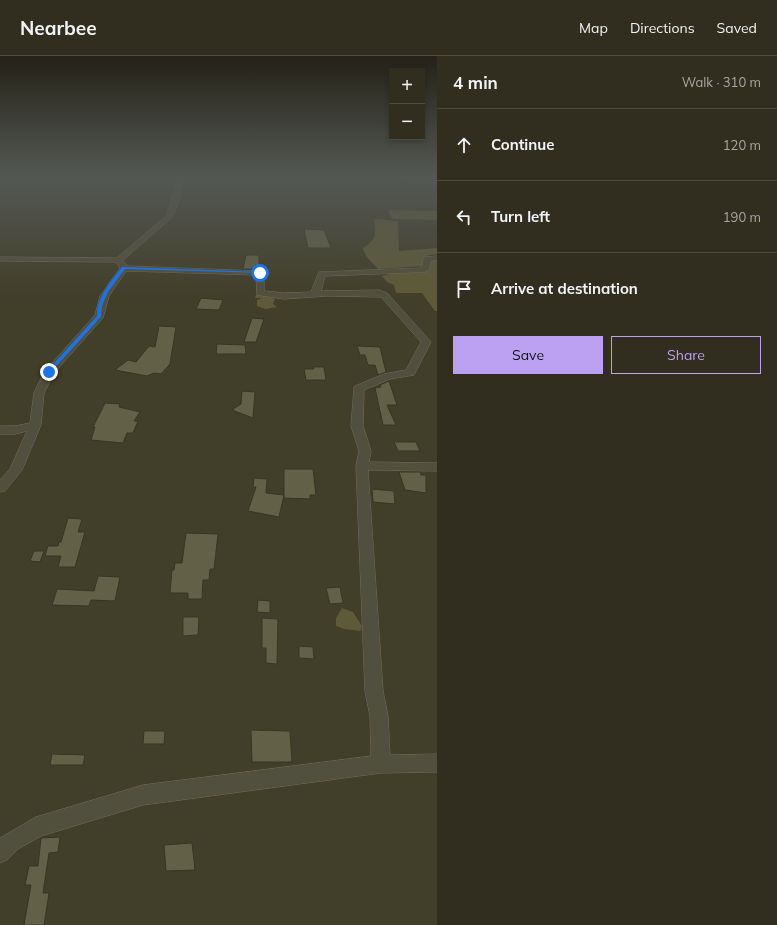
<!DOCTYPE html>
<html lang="en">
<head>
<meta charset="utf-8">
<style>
  :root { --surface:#312e1f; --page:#3d3a2c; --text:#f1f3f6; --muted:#a8a8a4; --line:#4c4a3d; --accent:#bca0f2 }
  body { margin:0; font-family:Mulish,sans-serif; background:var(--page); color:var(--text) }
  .controls { position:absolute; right:12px; top:12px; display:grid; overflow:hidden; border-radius:0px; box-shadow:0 2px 6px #0003 }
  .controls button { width:36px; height:36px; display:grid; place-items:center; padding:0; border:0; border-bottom:1px solid var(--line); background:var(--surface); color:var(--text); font:20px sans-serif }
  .stop { position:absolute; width:12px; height:12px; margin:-9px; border:3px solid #1a73e8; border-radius:50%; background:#fff }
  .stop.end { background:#1a73e8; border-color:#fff; box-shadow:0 1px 4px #0008 }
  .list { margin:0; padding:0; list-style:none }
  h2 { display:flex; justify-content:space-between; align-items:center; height:52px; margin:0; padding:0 16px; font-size:17px }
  h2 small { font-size:13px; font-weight:400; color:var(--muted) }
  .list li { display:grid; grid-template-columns:26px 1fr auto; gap:12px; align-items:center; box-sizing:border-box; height:72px; padding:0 16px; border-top:1px solid var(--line) }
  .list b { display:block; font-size:15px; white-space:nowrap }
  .list em { font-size:13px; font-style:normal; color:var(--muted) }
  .actions { display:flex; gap:8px; padding:12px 16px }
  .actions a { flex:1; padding:9px 0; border:1px solid var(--accent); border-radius:0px; text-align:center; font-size:14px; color:var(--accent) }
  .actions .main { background:var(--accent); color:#111 }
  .icon { flex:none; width:22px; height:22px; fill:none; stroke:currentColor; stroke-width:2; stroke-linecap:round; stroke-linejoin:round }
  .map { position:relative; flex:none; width:437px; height:869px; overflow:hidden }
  header { display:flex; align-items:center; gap:24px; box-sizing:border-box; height:56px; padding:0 20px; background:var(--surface); border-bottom:1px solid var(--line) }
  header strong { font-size:19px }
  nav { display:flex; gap:22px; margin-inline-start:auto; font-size:14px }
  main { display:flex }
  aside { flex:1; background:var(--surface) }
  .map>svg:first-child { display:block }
  .water { fill:#5e5a37 }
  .building { fill:#636048; stroke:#383623 }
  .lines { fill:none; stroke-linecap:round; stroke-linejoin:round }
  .minor-casing { stroke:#716f5e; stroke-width:1 }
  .minor { fill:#514f3d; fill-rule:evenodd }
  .route { fill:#1a73e8 }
</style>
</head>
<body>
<header>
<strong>Nearbee</strong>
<nav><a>Map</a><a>Directions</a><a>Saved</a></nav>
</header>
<main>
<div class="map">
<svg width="437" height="869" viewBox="0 0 437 869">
  <rect width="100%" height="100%" fill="#413e29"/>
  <path class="water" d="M388,154L437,155V164L392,163Z
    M374,163L398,165L399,195L437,192V198L425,200L423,210L378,213L366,200L363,192C377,182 376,181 374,163Z
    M437,201V255H435L422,237H396L394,229L387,226L382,220L401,215L428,213L432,202Z
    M256,239H265L275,243L273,248L277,251L266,253L257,250V244L262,242H255Z
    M342,552L353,556L362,570L361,575L344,573L336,570V562Z"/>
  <path class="building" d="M304,173L324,174L331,192H308Z
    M246,199H259V213H243Z
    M201,242L223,244L219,254L196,253Z
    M252,262L264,263L256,286H244Z
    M159,270L176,271L170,308L161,318L154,317L147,320L115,314L128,304L136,306L149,290L155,291Z
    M217,288L245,289L246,298H216Z
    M357,290L380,291L386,316L378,319L375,309H368L365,299H360Z
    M313,311H324L326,324H306L304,313H314Z
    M389,325L397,349H387L396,369H383L375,332L381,331L380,329Z
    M242,335L255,336L253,362L232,354L241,348Z
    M105,347L120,348L119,351L140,356L134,365H138L133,377H127L123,387L91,384L95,371H93Z
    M394,386H416L420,395H398Z
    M284,413H313L316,439H310V443L284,442Z
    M399,416H420L421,419H426V437L405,434Z
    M254,422L267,423L266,437L284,439L279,461L248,455L256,431H253Z
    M372,433L394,435L395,448L373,446Z
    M68,462L82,463L78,476H85L75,511H58L61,500H45L48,490H58L59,486H61Z
    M186,477L218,478L214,513H210L209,524H203L202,543H188V537H170L172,514H174L175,507H182Z
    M34,495H44L40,506L30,505Z
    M98,520L120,521L115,545L91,544L89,550L52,549L57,533L94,535Z
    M340,531L343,547L330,548L326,532Z
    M258,544L270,545V557L257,556Z
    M183,561H199L198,579L183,580Z
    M262,562L278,563L277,608L266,607V592H262Z
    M299,590L313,591L314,603L299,602Z
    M251,674L290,675L292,706H252Z
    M144,675H165L164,688H143Z
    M52,698L85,699L83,709H50Z
    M60,781L58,796L49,797L43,837H49L44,869H24L31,829H25L29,810H38L41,782Z
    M192,787L195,814L166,815L164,789Z"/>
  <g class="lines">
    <g class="minor-casing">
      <path id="minor" d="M179,121H185L175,156L171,162L123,204L127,210L260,215L264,217V235L284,237L311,236L319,216L421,212L424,201L437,200V204L431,205L429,214L425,216L325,220L321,235L379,234L387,237L431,286L414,319L390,323L364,334L363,370L371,395L369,406L437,407V415L368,414L383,635L388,660L390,699L437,698V716L381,717L143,749L41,780L18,793L7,804L0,807V782L36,761L143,729L371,700L370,660L365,635L356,410L359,395L351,370L354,332L355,330L384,318L406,314L421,286L381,241L327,240L284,243L257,239L256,219L126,215L109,240L103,262L54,317L44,337L41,369L22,414L5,435L0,436V424L10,413L27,375L15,378H0V370H15L30,367L34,337L44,316L95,259L100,240L120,212L116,206L0,205V201L117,202L166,160Z
        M396,121L437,123V127L399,123Z"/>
    </g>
    <use href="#minor" class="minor"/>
  </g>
  <linearGradient id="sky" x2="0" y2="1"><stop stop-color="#242217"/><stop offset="0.5" stop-color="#545854"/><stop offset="1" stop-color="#545854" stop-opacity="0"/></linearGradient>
  <rect width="437" height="242" fill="url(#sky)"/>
  <path class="route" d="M122,211L260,216L262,217L125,213L108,236L102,250L101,261L50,317H47V315L97,260C97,240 111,226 122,211Z"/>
</svg>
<div class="controls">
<button>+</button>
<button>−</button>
</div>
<div class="stop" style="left:260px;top:217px"></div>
<div class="stop end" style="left:49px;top:316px"></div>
</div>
<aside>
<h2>4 min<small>Walk · 310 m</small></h2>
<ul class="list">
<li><svg class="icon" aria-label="ahead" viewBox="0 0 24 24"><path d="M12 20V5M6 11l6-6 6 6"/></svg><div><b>Continue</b></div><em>120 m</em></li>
<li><svg class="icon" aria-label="left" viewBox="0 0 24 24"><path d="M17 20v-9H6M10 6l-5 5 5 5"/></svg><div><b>Turn left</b></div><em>190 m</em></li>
<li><svg class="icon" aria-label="arrive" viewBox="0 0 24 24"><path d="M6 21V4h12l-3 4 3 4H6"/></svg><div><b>Arrive at destination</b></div></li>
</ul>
<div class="actions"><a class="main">Save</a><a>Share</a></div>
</aside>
</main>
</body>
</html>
